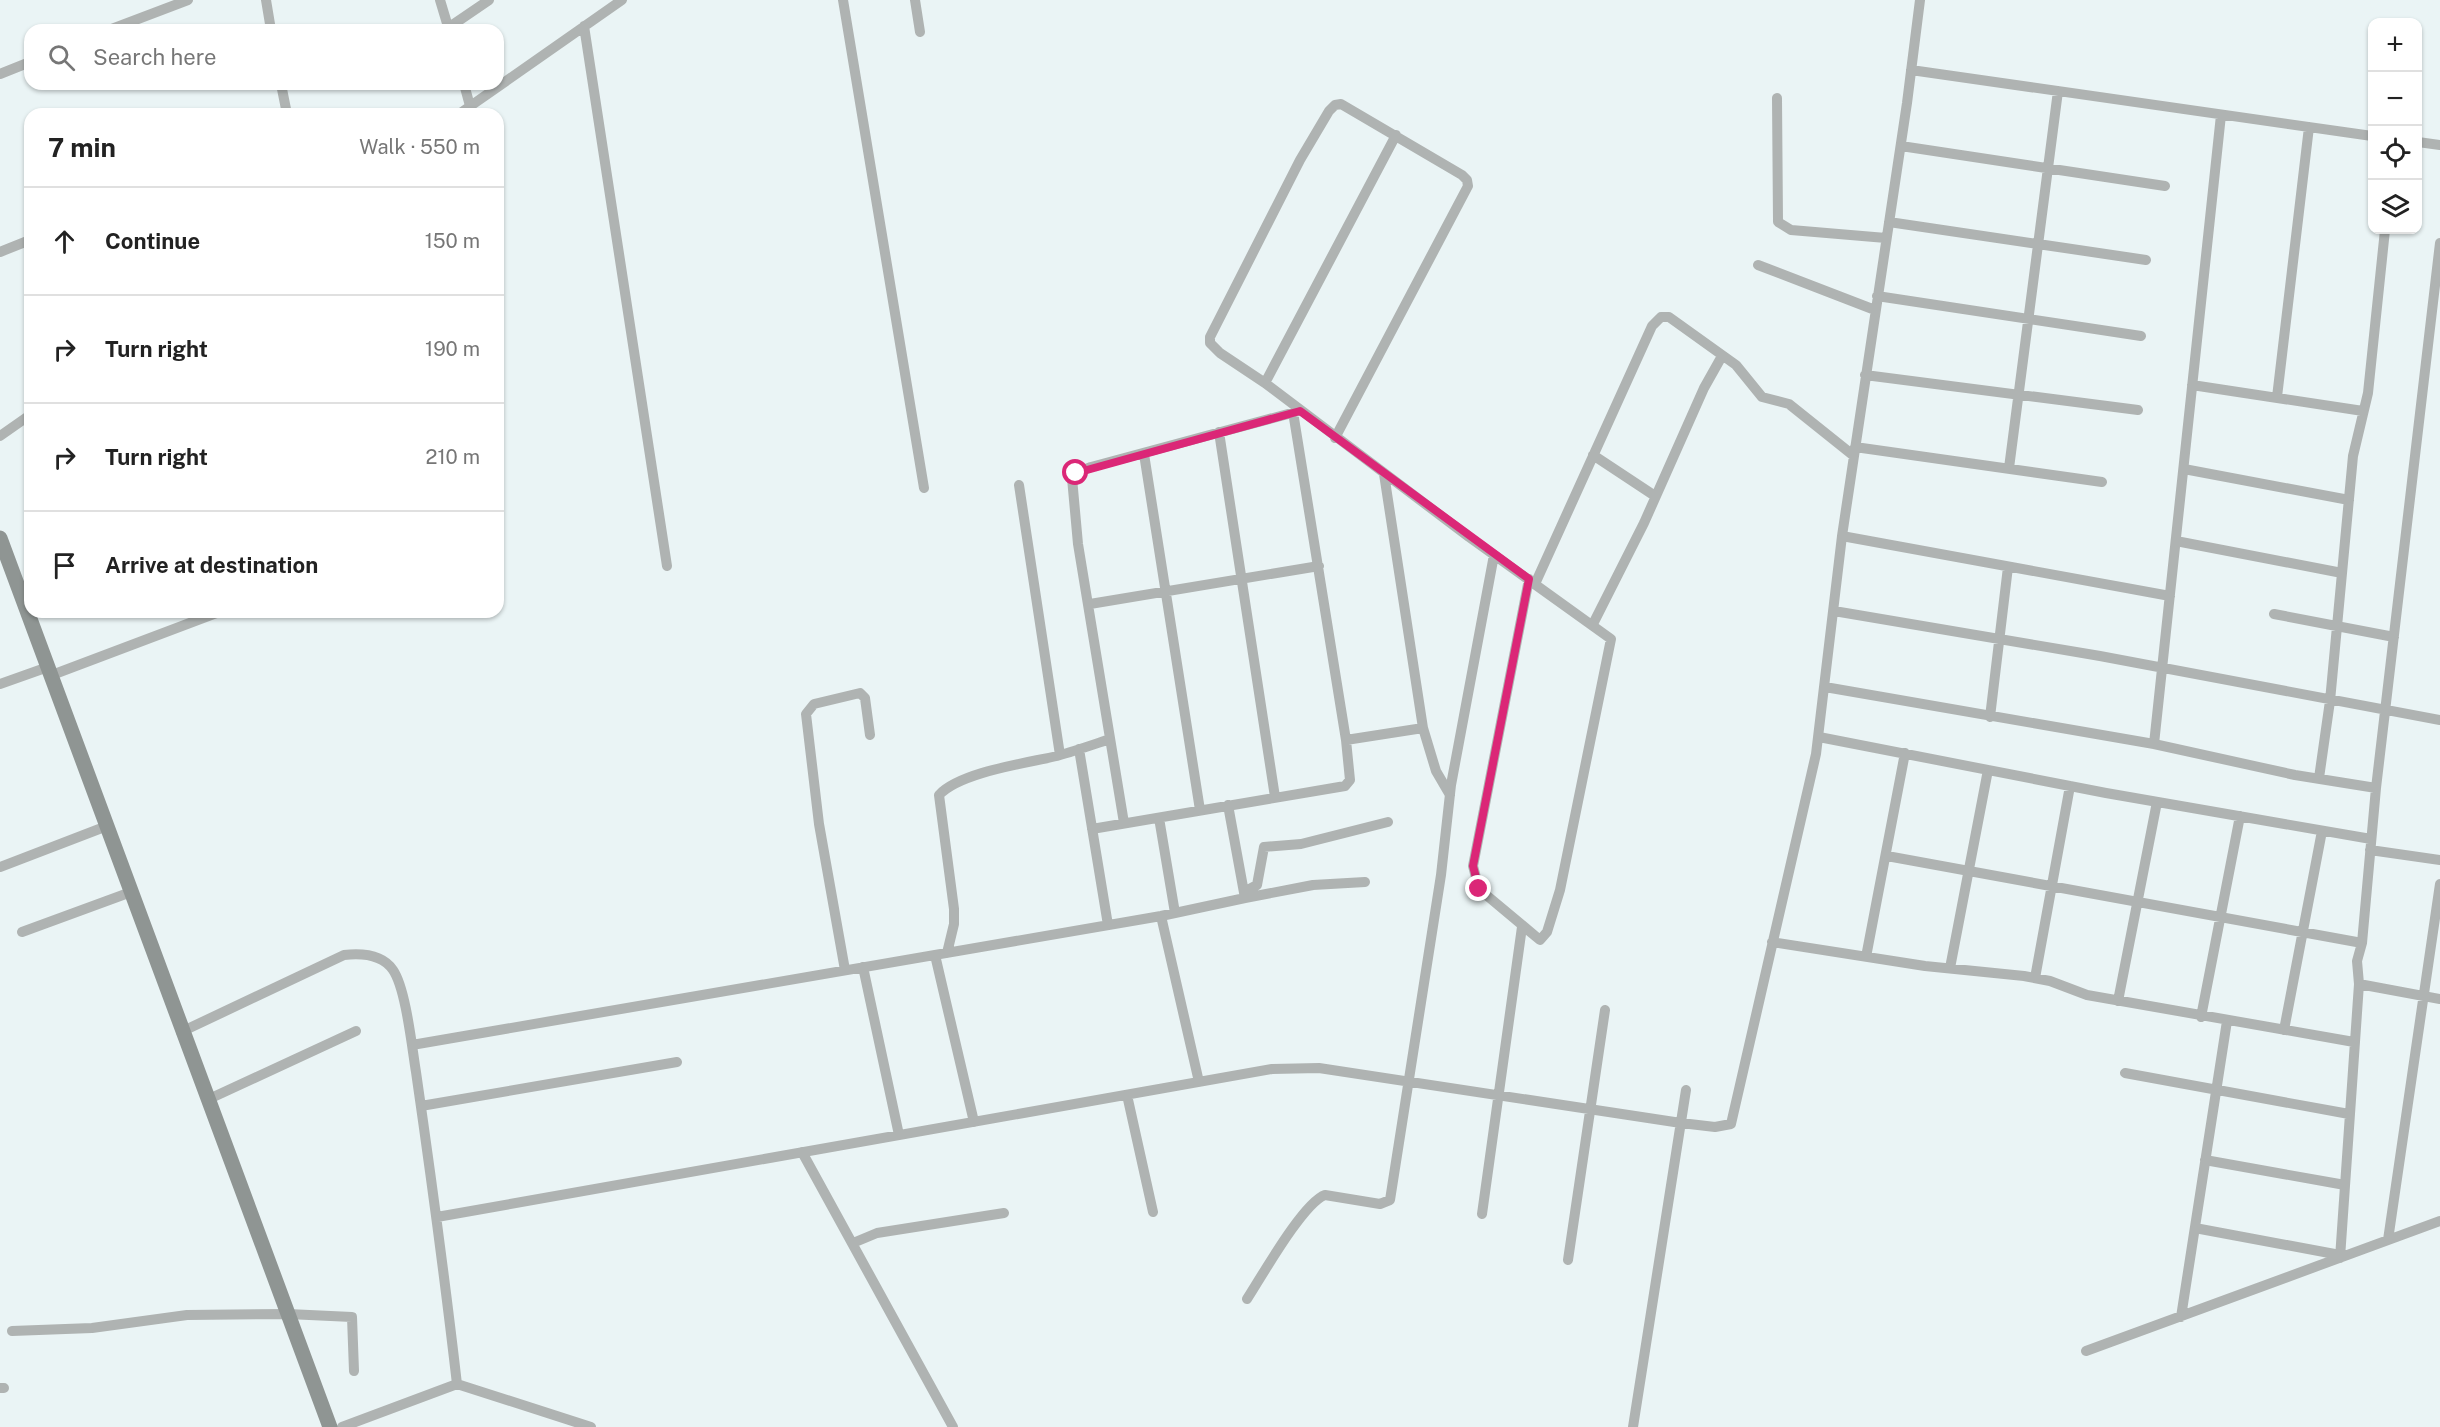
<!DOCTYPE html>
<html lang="en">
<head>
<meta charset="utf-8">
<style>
  :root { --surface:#fff; --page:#f2f2f2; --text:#222; --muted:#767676; --line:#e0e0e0 }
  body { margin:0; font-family:"Public Sans",sans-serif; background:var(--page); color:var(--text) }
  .controls { position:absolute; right:18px; top:18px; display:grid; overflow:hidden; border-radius:12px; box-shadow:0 2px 4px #0004 }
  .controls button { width:54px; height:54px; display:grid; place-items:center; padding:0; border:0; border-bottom:2px solid var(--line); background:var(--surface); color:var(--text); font:30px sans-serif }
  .stop { position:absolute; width:18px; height:18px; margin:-14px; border:4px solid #db2777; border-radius:50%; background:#fff }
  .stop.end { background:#db2777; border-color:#fff; box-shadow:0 2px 6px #0008 }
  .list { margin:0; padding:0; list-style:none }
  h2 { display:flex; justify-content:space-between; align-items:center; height:78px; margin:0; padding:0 24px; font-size:26px }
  h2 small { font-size:20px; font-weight:400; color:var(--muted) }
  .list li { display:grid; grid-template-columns:39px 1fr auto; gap:18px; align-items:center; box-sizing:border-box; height:108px; padding:0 24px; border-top:2px solid var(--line) }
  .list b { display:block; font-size:22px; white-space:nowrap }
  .list em { font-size:20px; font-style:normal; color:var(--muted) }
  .icon { flex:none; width:33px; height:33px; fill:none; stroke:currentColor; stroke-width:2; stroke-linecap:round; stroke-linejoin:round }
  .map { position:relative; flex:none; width:2440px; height:1427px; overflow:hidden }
  .search { position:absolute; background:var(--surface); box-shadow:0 2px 4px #0004; left:24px; top:24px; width:480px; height:66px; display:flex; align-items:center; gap:15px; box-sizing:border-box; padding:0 21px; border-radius:18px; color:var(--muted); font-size:22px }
  .panel { position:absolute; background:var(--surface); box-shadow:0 2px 4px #0004; left:24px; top:108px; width:480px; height:510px; border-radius:18px }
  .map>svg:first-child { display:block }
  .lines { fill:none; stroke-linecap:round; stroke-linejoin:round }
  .street { stroke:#afb3b2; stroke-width:10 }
  .secondary { stroke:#8f9593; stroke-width:15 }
  .route { stroke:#db2777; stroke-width:8 }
</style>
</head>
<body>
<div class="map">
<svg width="2440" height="1427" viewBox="0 0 2440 1427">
  <rect width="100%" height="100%" fill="#eaf4f5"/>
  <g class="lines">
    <path class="street" d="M266,0L271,30
      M440,0L449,30
      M843,0L924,488
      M915,0L920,32
      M584,26L667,566
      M448,28L489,0
      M109,30L188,0
      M1911,70L2372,136
      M0,74L30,62
      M281,84L287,114
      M464,84L470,106
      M1777,98L1778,222L1791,230L1886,238
      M459,114L622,0
      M2418,142L2440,145
      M1901,146L2165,186
      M1889,222L2146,260
      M0,252L30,240
      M1758,265L1875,310
      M1877,296L2141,336
      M1865,375L2138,410
      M1265,383L1396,135
      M2192,385L2363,411
      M2277,397L2309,127
      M1219,432L1275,797
      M0,436L30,415
      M1335,438L1468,186L1467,180L1462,175L1341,104L1335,105L1329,111L1300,160L1210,337V343L1220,353L1265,383L1469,537L1611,639L1560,890L1547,932L1540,940L1479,889L1473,866L1529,579
      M1855,447L2102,482
      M1144,454L1200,810
      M1593,455L1655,496
      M2009,468L2058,91
      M2184,469L2349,500
      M1019,485L1060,755
      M1842,536L2170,596
      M2176,541L2342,573
      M1535,584L1652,326L1661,317H1669L1736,365L1762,397L1789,404L1854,456
      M1090,604L1319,566
      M1834,611L2100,656L2440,720
      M2274,614L2394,637
      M1593,624L1644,523L1704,388L1722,356
      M52,675L219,612
      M0,684L48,667
      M1825,687L2154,744L2295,775L2376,788
      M1990,717L2008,567
      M1423,728L1436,771L1450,795
      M1819,737L2106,793L2371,839
      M1346,740L1423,728L1384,474
      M2154,744L2221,115
      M1079,749L1108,925
      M2319,778L2330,701L2353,456L2368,393L2385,230
      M1159,818L1175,913
      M1124,823L1078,544L1072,478L1076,473L1091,467L1299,411
      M1092,829L1345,786L1350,780L1346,740L1293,412
      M2370,850L2440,860
      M1887,856L2362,943
      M0,867L107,826
      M1244,892L1257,885L1264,847L1301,844L1388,822
      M1245,898L1313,885L1365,882
      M1161,916L1199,1082
      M22,932L131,892
      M1772,942L1925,966L2024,976L2050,981L2087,995L2354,1042
      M947,953L954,924V909L939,795C960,772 1027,763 1057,756C1075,751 1092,745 1110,739
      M935,955L974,1122
      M1866,957L1905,753
      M863,967L899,1135
      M1950,968L1988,770
      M845,970L819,824L806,714L814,704L860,693L865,698L870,735
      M2035,978L2070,786
      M2359,984L2440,999
      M2118,1001L2157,802
      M2201,1017L2240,816
      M2284,1030L2322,831
      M181,1032L344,955C362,953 382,954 393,970C406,989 412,1048 416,1072C431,1176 445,1280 457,1384L342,1427
      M412,1045L1161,916L1245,898L1228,805
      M2125,1073L2349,1114
      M1127,1095L1153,1212
      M209,1099L356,1031
      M421,1106L677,1062
      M802,1152L953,1427
      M2205,1160L2345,1185
      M1482,1214L1522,927
      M437,1217L1272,1069L1319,1068L1681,1123L1715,1127L1731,1124L1816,754L1842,536L1907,103L1920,0
      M2195,1228L2340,1255
      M2388,1240L2440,884
      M853,1243L877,1233L1004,1213
      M2340,1258L2359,984L2357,961L2362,943L2376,788L2440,243
      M1568,1260L1605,1010
      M1247,1299C1262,1276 1303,1203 1325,1195L1380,1204L1390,1200L1441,875L1451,785L1494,555
      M2181,1317L2227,1021
      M12,1331L92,1328L187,1315L288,1314L352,1317L354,1371
      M2086,1351L2440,1221
      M457,1384L591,1427
      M0,1388H4
      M1633,1427L1686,1090"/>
    <path class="secondary" d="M0,538L330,1427"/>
  </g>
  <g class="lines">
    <path class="route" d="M1076,473L1300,411L1529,579L1473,866L1479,889"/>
  </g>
</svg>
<div class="controls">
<button>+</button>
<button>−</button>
<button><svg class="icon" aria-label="locate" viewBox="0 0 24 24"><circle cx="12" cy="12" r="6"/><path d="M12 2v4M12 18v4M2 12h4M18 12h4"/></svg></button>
<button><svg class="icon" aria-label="layers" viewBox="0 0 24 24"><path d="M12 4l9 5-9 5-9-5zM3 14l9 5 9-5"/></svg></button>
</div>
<div class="stop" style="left:1076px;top:473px"></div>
<div class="stop end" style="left:1479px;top:889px"></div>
<div class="search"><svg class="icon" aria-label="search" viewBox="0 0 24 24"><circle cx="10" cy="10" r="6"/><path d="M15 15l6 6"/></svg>Search here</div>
<section class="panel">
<h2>7 min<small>Walk · 550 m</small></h2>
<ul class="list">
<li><svg class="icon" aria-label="ahead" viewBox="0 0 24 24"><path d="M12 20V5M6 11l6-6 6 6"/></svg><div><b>Continue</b></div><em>150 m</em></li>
<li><svg class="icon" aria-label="right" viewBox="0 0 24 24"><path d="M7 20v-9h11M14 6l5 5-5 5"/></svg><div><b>Turn right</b></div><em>190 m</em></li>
<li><svg class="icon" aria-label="right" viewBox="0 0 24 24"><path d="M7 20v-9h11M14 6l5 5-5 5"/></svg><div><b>Turn right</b></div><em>210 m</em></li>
<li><svg class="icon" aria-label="arrive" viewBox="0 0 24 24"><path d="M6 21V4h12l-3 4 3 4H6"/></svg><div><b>Arrive at destination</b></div></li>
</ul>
</section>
</div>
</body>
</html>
